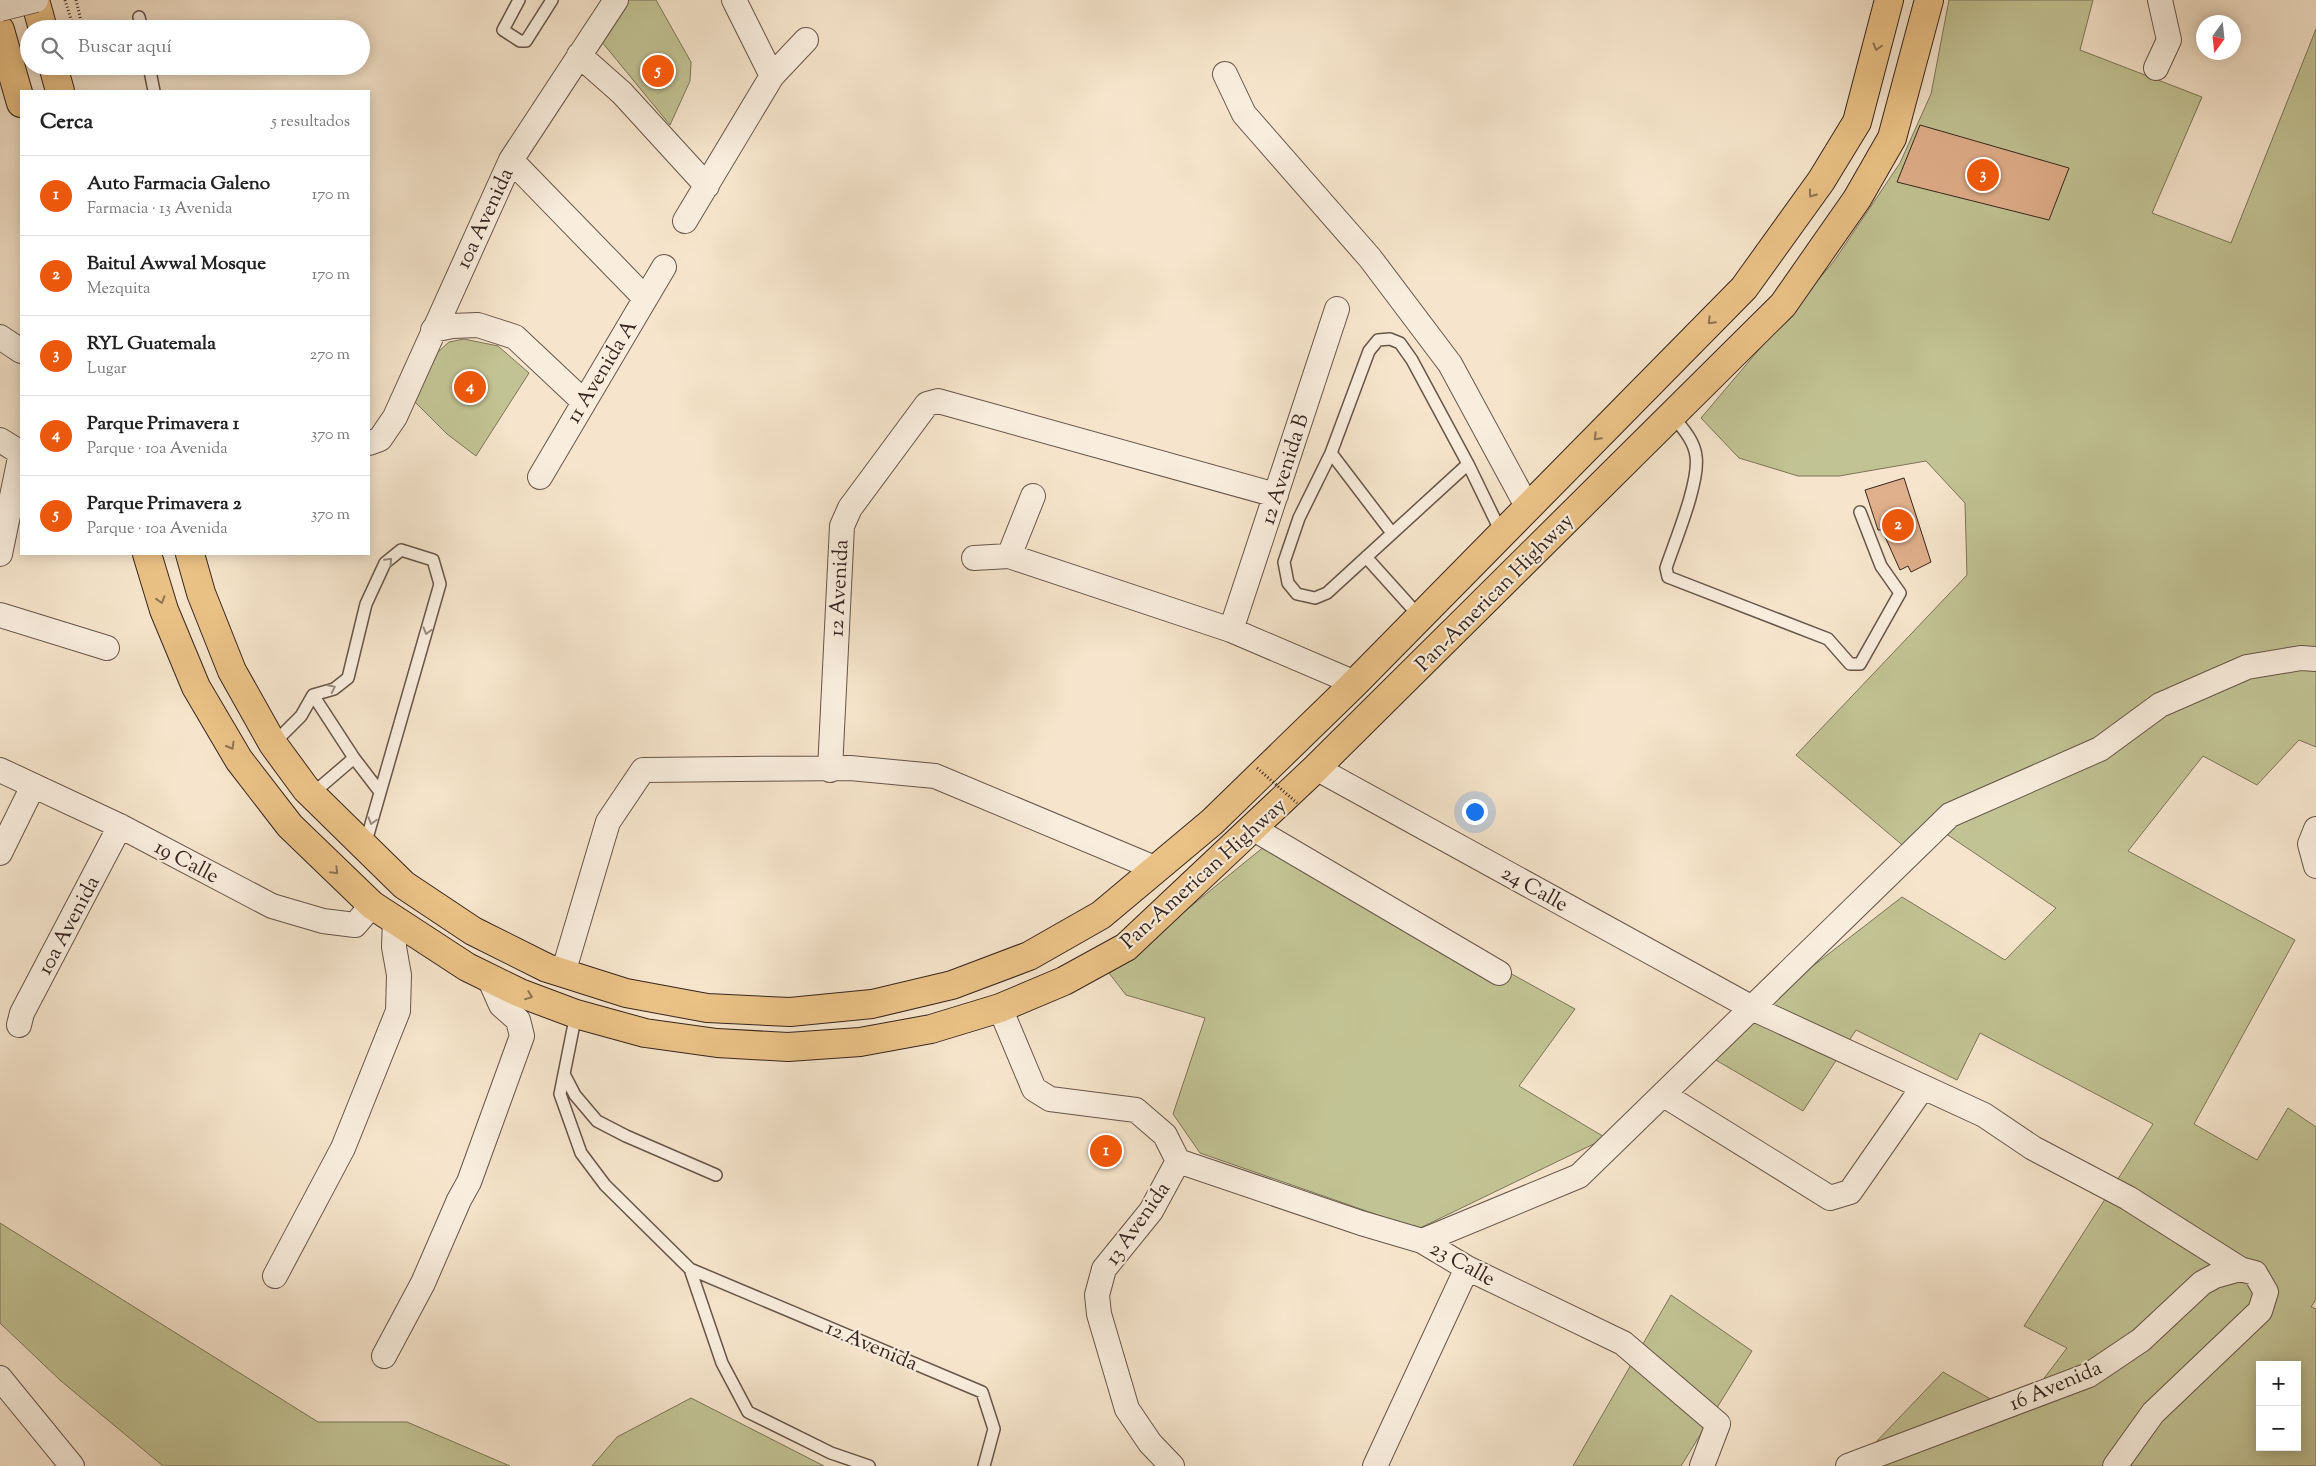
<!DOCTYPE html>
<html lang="es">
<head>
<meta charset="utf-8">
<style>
  :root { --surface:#fff; --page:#f6f6f6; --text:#222; --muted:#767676; --line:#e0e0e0; --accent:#ea580c }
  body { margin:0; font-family:"Sorts Mill Goudy",serif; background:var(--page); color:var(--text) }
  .controls { position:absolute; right:15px; bottom:15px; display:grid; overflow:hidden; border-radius:0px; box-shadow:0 2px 12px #0003 }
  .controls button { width:45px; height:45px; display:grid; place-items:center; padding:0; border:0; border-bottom:1px solid var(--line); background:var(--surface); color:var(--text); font:25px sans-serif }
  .compass { position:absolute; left:2196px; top:15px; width:45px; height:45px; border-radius:50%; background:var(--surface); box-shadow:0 2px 12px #0003; rotate:195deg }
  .you { position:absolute; left:1474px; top:811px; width:18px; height:18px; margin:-12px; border:4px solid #fff; border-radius:50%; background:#1a73e8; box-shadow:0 0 0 8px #1a73e833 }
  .badge { display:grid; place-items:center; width:32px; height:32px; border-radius:50%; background:var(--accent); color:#fff; font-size:16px; font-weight:700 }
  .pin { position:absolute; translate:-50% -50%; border:2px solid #fff; box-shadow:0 1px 5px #0006 }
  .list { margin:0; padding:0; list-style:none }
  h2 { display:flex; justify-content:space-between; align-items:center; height:65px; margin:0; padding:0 20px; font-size:21px }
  h2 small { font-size:16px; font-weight:400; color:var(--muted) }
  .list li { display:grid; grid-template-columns:32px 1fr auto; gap:15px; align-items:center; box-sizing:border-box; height:80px; padding:0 20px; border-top:1px solid var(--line) }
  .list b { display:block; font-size:19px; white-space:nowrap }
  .list p { margin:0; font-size:16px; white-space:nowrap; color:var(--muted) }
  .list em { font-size:16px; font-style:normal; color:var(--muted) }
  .icon { flex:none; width:28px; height:28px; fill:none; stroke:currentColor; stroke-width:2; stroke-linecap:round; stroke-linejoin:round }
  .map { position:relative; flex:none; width:2316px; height:1466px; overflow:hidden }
  .search { position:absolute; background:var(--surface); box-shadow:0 2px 12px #0003; left:20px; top:20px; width:350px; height:55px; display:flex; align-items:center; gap:12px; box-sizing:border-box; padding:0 18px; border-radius:28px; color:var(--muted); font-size:19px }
  .panel { position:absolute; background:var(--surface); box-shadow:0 2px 12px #0003; left:20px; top:90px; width:350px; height:465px; border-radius:0px }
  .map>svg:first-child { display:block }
  .green { fill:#c2c394; stroke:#7c745a; fill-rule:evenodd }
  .building { fill:#e0af8b; stroke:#36251f }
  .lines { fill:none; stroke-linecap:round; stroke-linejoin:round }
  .lane-casing { stroke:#66554a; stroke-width:14 }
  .street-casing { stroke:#66554a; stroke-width:26 }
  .highway-casing { stroke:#36251f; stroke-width:30 }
  .path { stroke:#36251f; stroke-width:3; stroke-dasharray:1 2.5; stroke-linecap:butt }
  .lane { stroke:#f9eede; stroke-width:11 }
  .street { stroke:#f9eede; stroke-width:24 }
  .highway { stroke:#ebc286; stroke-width:28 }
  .street-bridge-casing { stroke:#66554a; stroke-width:26; stroke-linecap:butt }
  .path-bridge { stroke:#36251f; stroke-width:3; stroke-dasharray:1 2.5; stroke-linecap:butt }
  .street-bridge { stroke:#f9eede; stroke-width:24 }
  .oneway { stroke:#907452 }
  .oneway2 { stroke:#988a7e }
  .labels { text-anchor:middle; stroke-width:4.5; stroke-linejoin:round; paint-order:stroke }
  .street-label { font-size:21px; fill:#36251f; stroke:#f9eede }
</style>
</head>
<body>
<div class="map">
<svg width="2316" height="1466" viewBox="0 0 2316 1466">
  <rect width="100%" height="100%" fill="#f6e5cc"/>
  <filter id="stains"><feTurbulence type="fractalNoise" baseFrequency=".004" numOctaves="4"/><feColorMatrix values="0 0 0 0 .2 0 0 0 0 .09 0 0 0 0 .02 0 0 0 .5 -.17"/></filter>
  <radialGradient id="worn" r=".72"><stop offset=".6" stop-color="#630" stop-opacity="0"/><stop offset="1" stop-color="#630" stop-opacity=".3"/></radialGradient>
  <path class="green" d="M626,0H656L691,62L690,81L670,125L597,36Z
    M1949,0H2093L2080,50L2202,97L2152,213L2231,243L2316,29V747L2299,740L2257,785L2203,756L2128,851L2295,940L2194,1124L2257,1160L2288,1108L2316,1127V1299L2311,1307L2316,1309V1466H1853L1943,1372L2017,1414L2067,1348L2024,1326L2153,1124L1980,1033L1957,1080L1856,1030L1803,1111L1702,1052L1902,897L2005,960L2056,908L1930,823L1907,849L1796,755L1967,575L1965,503L1926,461L1839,476H1798L1739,458L1701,418L1834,261L1900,163L1931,94ZM2260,1365H2297V1447H2260Z
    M464,339L498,346L529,373L476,456L447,434L414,401L438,352L449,342Z
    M1271,841L1575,1009L1519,1086L1606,1138L1418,1229L1200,1153L1173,1114L1205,1018L1126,995L1109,973Z
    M0,1223L318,1422H407L510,1466H163L61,1381L0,1323Z
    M1671,1295L1752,1351L1681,1466H1573Z
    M691,1398L824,1466H592L617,1437Z"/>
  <path class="building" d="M1920,125L2069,168L2049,220L1897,182Z
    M1904,478L1931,562L1911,572L1908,566L1900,570L1882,530H1878L1865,490Z"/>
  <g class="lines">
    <g class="lane-casing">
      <path id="lane" d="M519,0L503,30L520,41H526L552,0
        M139,17L142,29
        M149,66L154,91
        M1673,416C1682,428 1694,440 1696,456C1700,482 1675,541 1666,568L1668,577L1828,639L1850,664H1860L1900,593L1881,566L1860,512
        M1331,453L1299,518L1284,562L1288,583L1297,594L1315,598L1327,593L1468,464
        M1392,533L1331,453L1369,351L1378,340L1390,339L1400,343L1412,360L1468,464L1502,534
        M1366,557L1420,617
        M313,695L354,758L380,792
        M273,744L301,716L313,695L334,689L348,678L366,604L385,563L401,550L433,560L440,584L365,845
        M312,794L354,758
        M576,1014L560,1094L581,1153L605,1185L690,1269L982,1392L994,1429L984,1466
        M564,1074L575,1095L597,1121L626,1136L716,1175
        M690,1269L722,1363L748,1412L831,1453L869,1466"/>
    </g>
    <g class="street-casing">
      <path id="street" d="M734,0L772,76
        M579,55L622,93L707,186
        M2156,68L2169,40L2160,0
        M1225,74L1244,114L1370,258L1450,364L1528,508
        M511,160L645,298
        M685,221L772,76L806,40
        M433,330L452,326L478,325L515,337L583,401
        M0,337L21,351
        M0,440L21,453L0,554
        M369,443L380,439L395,417L511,160L616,0
        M540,477L664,267
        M1009,556L1033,496
        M974,558L1009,556L1231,630L1355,683
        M0,615L107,648
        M1231,630L1337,309
        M1316,768L1754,1009L1984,1115L2033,1148L2128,1198L2240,1269L2255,1273L2266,1292L2260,1311L2153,1413L2115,1466
        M0,770L120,826L272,906L323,921L355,925L372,905
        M830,770L842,526L850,508L927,404L938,401L1276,495
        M1254,829L1499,973
        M2316,829L2310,844L2316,866
        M0,853L33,786
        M563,973L608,822L643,770L850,768L935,776L1157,869
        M1000,1008L1034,1089L1050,1099L1136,1110L1165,1135L1178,1161L1151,1211L1104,1269L1097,1295L1099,1314L1127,1409L1150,1443L1172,1466
        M19,1025L22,1013L120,826
        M1664,1095L1830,1198L1850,1192L1923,1087
        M1178,1161L1361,1223L1422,1241L1467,1268L1623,1343L1718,1424L1702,1466
        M1422,1241L1579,1176L1950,815L2100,749L2160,705L2247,667L2301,658L2316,659
        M275,1276L343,1148L398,1011L399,975L394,947L395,920
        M384,1356L423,1283L459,1200L469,1182L522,1036L518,1020L501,1005L489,978
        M0,1378L72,1466
        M1375,1466L1467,1268
        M1848,1466L2089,1375L2141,1340L2202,1283L2215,1276L2240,1269"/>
    </g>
    <g class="highway-casing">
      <path id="highway" d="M35,0L43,29
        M0,30L21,103
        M53,66L60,91
        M147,554L164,610L196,687L239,760L290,826L372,905L467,967L520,993L576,1014L645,1033L717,1043L788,1047L860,1042L931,1029L1000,1008L1064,981L1126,947L1316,768L1783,305L1857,199L1892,138L1929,0
        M190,554L201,593L232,671L273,744L306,789L404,885L473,931L547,968L563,973L626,993L707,1008L790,1012L872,1004L952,985L1029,956L1101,915L1212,822L1355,683L1744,288L1821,181L1857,122L1889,0"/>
    </g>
    <path class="path" d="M65,0L74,29
      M76,0L83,29"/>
    <use href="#lane" class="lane"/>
    <use href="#street" class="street"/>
    <use href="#highway" class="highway"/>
    <g class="street-bridge-casing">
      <path id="street-bridge" d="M0,9L36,0"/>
    </g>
    <path class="path-bridge" d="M1257,768L1297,803"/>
    <use href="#street-bridge" class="street-bridge"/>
  </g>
  <defs><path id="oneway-chevron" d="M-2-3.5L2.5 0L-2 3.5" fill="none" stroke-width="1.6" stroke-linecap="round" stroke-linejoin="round" transform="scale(1.25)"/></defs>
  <g class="oneway">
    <use href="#oneway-chevron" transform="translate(1877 47) rotate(105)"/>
    <use href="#oneway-chevron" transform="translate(1812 194) rotate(126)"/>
    <use href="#oneway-chevron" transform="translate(1711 321) rotate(135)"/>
    <use href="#oneway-chevron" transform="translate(1597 437) rotate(135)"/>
    <use href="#oneway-chevron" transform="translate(161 600) rotate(73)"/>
    <use href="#oneway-chevron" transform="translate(231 746) rotate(60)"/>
    <use href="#oneway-chevron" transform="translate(335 871) rotate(45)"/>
    <use href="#oneway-chevron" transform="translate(529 996) rotate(21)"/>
  </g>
  <g class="oneway2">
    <use href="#oneway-chevron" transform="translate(389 561) rotate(-47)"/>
    <use href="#oneway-chevron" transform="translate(427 631) rotate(106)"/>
    <use href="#oneway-chevron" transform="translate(332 688) rotate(-26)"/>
    <use href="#oneway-chevron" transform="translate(372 821) rotate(106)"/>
  </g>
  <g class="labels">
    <g class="street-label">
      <text transform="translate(484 218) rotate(-65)" y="7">10a Avenida</text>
      <text transform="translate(601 371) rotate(-59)" y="7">11 Avenida A</text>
      <text transform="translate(1284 469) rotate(-72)" y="7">12 Avenida B</text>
      <text transform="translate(838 588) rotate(-87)" y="7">12 Avenida</text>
      <text transform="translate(1494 592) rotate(-45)" y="7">Pan-American Highway</text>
      <text transform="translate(187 861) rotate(28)" y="7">19 Calle</text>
      <text transform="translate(1203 873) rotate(-42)" y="7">Pan-American Highway</text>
      <text transform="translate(1535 888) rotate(29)" y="7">24 Calle</text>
      <text transform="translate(68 925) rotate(-62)" y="7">10a Avenida</text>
      <text transform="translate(1137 1223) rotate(-55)" y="7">13 Avenida</text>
      <text transform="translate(1463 1263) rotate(29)" y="7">23 Calle</text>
      <text transform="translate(872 1345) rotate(23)" y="7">12 Avenida</text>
      <text transform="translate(2055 1385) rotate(-23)" y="7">16 Avenida</text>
    </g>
  </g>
  <rect width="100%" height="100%" filter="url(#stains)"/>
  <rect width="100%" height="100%" fill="url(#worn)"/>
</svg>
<div class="controls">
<button>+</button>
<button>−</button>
</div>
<svg class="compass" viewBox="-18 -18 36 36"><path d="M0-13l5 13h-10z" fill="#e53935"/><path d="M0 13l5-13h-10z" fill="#767676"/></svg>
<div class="you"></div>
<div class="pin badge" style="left:1106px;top:1151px">1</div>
<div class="pin badge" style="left:1898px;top:525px">2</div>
<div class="pin badge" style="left:1983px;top:175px">3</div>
<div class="pin badge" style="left:470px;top:387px">4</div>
<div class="pin badge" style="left:658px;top:71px">5</div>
<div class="search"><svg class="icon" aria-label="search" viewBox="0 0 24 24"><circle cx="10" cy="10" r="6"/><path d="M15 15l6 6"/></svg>Buscar aquí</div>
<section class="panel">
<h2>Cerca<small>5 resultados</small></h2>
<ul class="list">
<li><span class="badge">1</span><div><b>Auto Farmacia Galeno</b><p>Farmacia · 13 Avenida</p></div><em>170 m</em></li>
<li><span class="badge">2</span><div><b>Baitul Awwal Mosque</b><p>Mezquita</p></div><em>170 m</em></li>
<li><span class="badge">3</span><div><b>RYL Guatemala</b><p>Lugar</p></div><em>270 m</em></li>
<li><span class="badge">4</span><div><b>Parque Primavera 1</b><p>Parque · 10a Avenida</p></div><em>370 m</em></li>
<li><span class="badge">5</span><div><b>Parque Primavera 2</b><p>Parque · 10a Avenida</p></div><em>370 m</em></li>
</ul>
</section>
</div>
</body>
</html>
